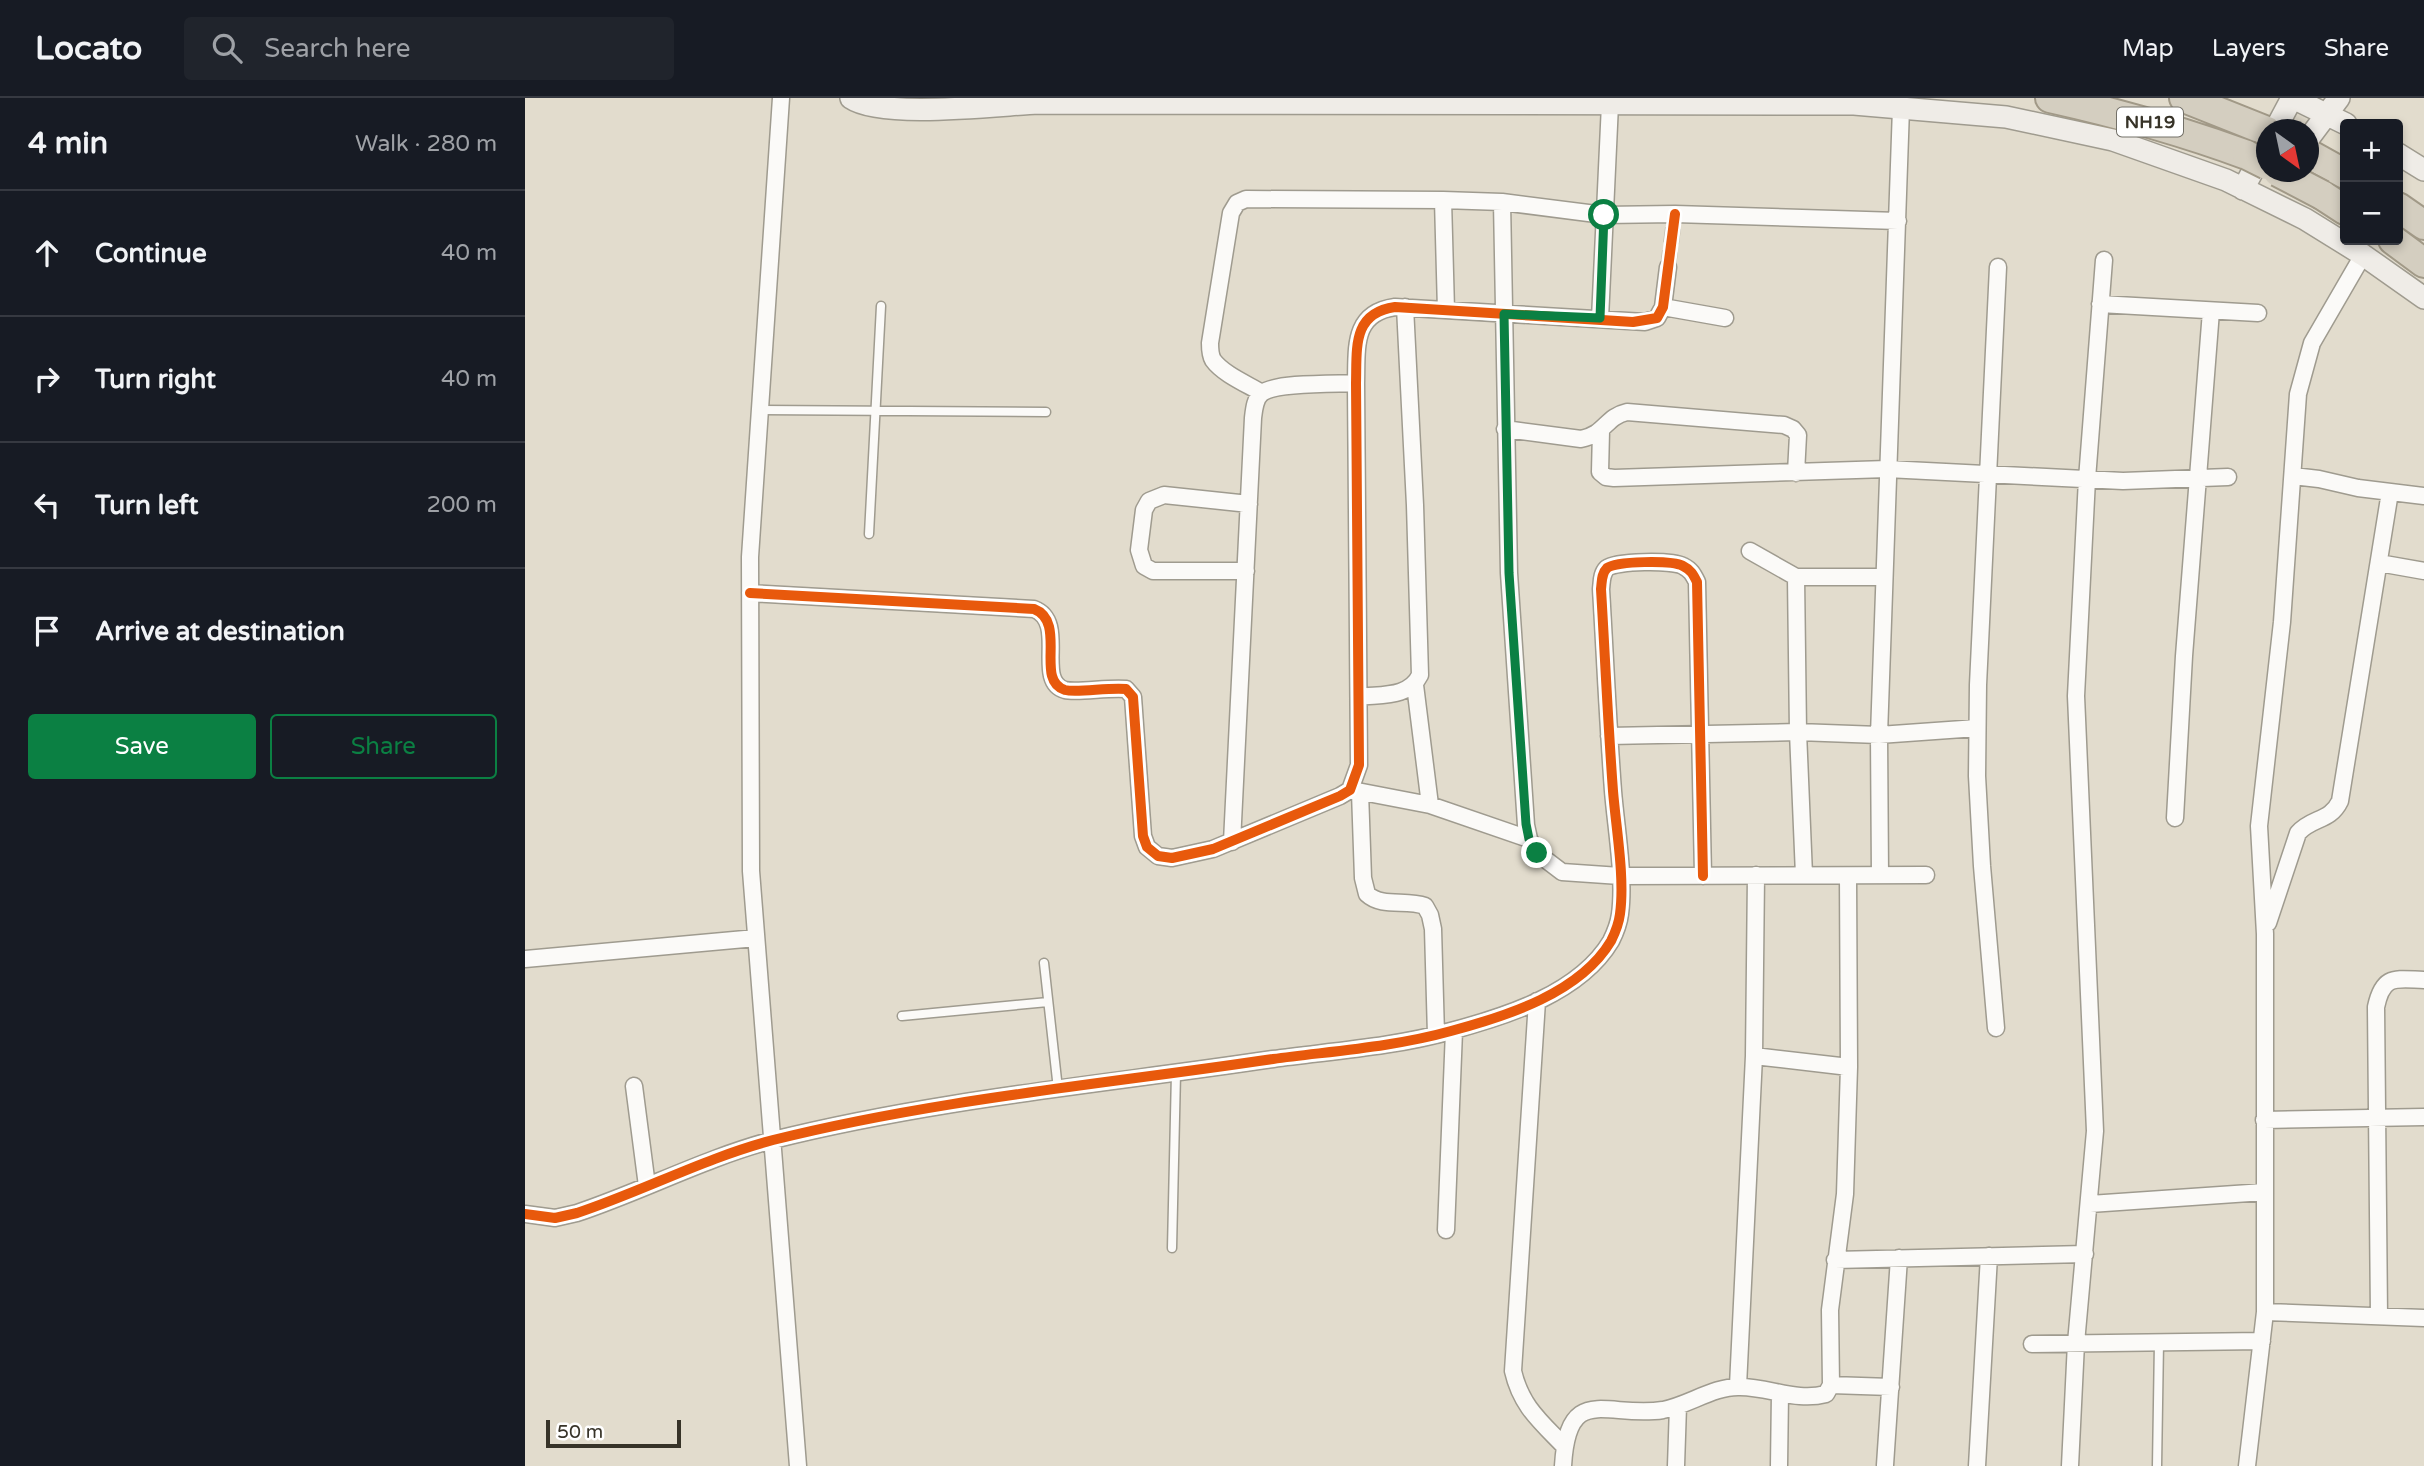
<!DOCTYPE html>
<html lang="en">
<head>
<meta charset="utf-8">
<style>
  :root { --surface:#171b24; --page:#20242c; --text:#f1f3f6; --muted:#9ea1a6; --line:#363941; --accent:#0b8043 }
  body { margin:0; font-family:"Varela Round",sans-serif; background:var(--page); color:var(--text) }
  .controls { position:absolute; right:21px; top:21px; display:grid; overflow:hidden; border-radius:7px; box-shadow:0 4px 10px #0003 }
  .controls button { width:63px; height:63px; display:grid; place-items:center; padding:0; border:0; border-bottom:2px solid var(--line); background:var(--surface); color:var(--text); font:35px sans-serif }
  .compass { position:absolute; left:1731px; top:21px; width:63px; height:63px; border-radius:50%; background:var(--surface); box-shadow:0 4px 10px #0003; rotate:147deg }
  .scale { position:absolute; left:21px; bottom:18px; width:135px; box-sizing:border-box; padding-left:7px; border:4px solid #373328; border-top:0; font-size:19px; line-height:24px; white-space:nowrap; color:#373328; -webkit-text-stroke:5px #fff; paint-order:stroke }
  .stop { position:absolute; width:21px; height:21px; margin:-16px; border:5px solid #0b8043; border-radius:50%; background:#fff }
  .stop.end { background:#0b8043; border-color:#fff; box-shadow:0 2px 7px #0008 }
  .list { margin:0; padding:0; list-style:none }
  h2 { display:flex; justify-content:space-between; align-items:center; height:91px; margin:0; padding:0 28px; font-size:30px }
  h2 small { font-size:23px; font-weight:400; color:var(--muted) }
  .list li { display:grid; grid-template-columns:46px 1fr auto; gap:21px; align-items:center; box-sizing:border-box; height:126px; padding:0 28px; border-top:2px solid var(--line) }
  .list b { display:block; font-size:26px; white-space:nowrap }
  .list em { font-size:23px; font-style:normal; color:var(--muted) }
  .actions { display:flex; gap:14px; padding:21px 28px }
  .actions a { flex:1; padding:16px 0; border:2px solid var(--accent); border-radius:7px; text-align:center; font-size:24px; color:var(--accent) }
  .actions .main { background:var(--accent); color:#fff }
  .icon { flex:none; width:38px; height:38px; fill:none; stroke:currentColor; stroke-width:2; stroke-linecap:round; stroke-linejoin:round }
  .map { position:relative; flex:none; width:1899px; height:1368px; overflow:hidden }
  header { display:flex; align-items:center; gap:42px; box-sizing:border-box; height:98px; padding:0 35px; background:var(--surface); border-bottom:2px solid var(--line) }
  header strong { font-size:33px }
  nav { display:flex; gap:38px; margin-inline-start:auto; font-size:24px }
  .search { width:490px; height:63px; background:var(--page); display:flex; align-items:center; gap:18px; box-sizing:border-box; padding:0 24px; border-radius:7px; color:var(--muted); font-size:26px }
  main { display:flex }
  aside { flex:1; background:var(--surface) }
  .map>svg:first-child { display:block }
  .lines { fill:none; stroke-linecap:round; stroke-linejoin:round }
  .street-tunnel { stroke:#c0baac; stroke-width:16; stroke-dasharray:16 8; stroke-linecap:butt }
  .lane-casing { stroke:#9f9b8f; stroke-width:11 }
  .street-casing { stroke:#9f9b8f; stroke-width:19 }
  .secondary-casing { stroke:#9f9b8f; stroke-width:24 }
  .highway-casing { stroke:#a19987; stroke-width:32 }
  .lane { stroke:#fbfaf8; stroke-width:8 }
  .street { stroke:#fbfaf8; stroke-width:16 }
  .secondary { stroke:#efece7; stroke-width:21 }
  .highway { stroke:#d4cec0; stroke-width:28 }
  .highway-bridge-casing { stroke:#a19987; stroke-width:32; stroke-linecap:butt }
  .highway-bridge { stroke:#d4cec0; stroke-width:28 }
  .cycleway-casing { stroke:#fff; stroke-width:15 }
  .cycleway { stroke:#e8590c; stroke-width:10 }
  .route { stroke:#0b8043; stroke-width:9 }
  .labels { text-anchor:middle; stroke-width:5; stroke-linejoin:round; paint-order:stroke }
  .shield { fill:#fff; stroke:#737068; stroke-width:2 }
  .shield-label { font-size:18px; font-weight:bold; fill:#373328 }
</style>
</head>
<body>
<header>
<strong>Locato</strong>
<div class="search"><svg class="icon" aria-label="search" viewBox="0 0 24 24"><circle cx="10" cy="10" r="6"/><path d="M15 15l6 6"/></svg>Search here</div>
<nav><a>Map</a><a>Layers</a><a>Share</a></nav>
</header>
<main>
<aside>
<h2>4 min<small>Walk · 280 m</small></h2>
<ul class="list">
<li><svg class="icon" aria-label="ahead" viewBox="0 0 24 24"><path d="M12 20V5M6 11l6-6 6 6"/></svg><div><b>Continue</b></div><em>40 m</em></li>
<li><svg class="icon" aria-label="right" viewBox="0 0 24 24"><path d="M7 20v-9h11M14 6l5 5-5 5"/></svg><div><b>Turn right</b></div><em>40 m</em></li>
<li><svg class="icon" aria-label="left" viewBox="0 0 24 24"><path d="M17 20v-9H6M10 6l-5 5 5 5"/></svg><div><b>Turn left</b></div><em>200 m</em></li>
<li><svg class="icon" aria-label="arrive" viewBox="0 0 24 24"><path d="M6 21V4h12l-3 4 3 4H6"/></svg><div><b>Arrive at destination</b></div></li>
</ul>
<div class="actions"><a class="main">Save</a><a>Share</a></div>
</aside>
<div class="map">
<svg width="1899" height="1368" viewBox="0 0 1899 1368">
  <rect width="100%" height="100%" fill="#e2dccd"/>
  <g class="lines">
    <path class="street-tunnel" d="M1143,169L1148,130"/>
    <g class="lane-casing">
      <path id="lane" d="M235,312L521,314
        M344,436L356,208
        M519,865L533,991
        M377,918L523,904
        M647,1150L651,975
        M1632,1368L1634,1244"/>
    </g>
    <g class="street-casing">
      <path id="street" d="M256,0L225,459L226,773L273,1368
        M918,102L921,212
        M977,104L984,475L1001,727L1004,741L1012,755L1037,774L1095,778L1401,777
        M1575,206L1733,215
        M1138,209L1200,220
        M1075,221L1085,6
        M737,295C722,286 698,276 688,262C685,257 685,251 685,245L706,115L712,105L721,101L918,102L977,104L1079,117L1150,116L1373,123
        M980,331L1056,341C1081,336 1080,319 1102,314L1259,327L1268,331L1273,337L1271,375
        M1076,333L1075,374L1081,379L1089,380L1362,371L1598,383L1703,379
        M1768,378L1794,381L1833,390L1899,398
        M1225,453L1271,479H1359
        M1854,465L1899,473
        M721,473H628L619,468L614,452L619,412L624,403L639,397L724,406
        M1271,479L1273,634L1279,777
        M225,495L509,511C543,524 509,583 540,592C552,595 585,589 601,591L608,599L618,738L622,749L633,758L647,760L688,751L815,698L825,692L834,667L831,285C832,250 827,215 870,209L1120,224L1132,220L1138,209L1143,169
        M890,587L905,707
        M834,599C856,596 884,600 895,577L890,407L880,209
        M1084,638L1273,634L1354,637L1452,630
        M827,692L905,707L1004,741
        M835,694L838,780L842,796C857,810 881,801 900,808L905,817L908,831L911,937
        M1650,720L1659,558L1686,213
        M707,744L728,320C729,311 730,300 737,295C751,284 812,286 831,285
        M1355,777L1354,637L1376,10
        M1743,825L1773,735C1787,719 1805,724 1815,703L1865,394
        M0,861L231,840
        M1012,903L988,1273C996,1308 1015,1323 1039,1348
        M1471,930L1457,768L1452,678L1453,587L1473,169
        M1229,958L1324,969
        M109,988L122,1088
        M1739,1022L1899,1019
        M1565,1106L1739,1094
        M0,1116L30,1120L52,1115C118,1093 180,1060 248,1042C412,1001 581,986 748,961C807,953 869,949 926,933C982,918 1055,895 1086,843C1090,835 1094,824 1095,816C1100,780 1091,730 1088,693C1083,626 1080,558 1076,491C1077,484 1076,476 1082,470C1091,463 1147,462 1158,468C1166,472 1168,476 1172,484L1178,778
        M921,1132L929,933
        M1310,1162L1560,1156
        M1740,1214L1899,1220
        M1854,1218L1851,909C1858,876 1870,881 1899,882
        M1507,1246L1737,1243
        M1306,1287L1366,1289
        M1213,1288L1229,958L1231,777
        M1360,1367L1374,1160
        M1038,1368C1043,1283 1082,1321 1138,1312C1164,1307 1189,1288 1215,1289C1245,1289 1271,1304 1301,1296L1306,1287L1305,1212L1320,1096L1324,969L1323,778
        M1151,1368L1153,1308
        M1254,1368L1255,1295
        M1452,1368L1464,1158
        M1545,1368L1551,1245L1570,1033L1551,598L1562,381L1579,162
        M1722,1368L1740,1214V836L1734,728L1757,524L1773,296L1787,245L1838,157"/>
    </g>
    <g class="secondary-casing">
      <path id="secondary" d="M326,0C357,21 472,7 513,5L1329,6L1481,19L1588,42L1701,82L1780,121L1838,157L1899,200
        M1768,0L1821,26
        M1750,32L1767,0
        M1784,40L1814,0
        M1873,56L1899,72
        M1718,91L1742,47"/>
    </g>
    <g class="highway-casing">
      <path id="highway" d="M1525,0C1592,15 1657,33 1722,57
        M1659,0L1742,33
        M1784,56L1820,76
        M1797,97L1820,112
        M1873,109L1899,127
        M1868,142L1899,165"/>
    </g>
    <use href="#lane" class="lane"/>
    <use href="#street" class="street"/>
    <use href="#secondary" class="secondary"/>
    <use href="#highway" class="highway"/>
    <g class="highway-bridge-casing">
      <path id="highway-bridge" d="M1722,57L1742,67
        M1753,74L1797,97"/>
    </g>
    <use href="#highway-bridge" class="highway-bridge"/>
    <g class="cycleway-casing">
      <path id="cycleway" d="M225,495L509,511C543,524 509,583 540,592C552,595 585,589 601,591L608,599L618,738L622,749L633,758L647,760L688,751L815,698L825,692L834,667L831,285C832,250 827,215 870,209L1108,224L1132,220L1138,209L1150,116
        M0,1116L30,1120L52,1115C118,1093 180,1060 248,1042C412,1001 581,986 748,961C807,953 869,949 926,933C982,918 1055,895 1086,843C1090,835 1094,824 1095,816C1100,780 1091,730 1088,693C1083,626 1080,558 1076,491C1077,484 1076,476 1082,470C1091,463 1147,462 1158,468C1166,472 1168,476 1172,484L1178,778"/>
    </g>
    <use href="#cycleway" class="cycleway"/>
  </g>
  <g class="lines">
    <path class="route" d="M1012,755L1004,741L1001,726L984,475L979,216L1075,220L1079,117"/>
  </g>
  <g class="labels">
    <rect class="shield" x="1592" y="9.5" width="66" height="29" rx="5"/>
    <g class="shield-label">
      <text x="1625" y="30">NH19</text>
    </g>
  </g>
</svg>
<div class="controls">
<button>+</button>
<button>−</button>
</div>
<svg class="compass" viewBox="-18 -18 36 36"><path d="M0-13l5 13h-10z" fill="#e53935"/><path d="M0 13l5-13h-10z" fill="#9ea1a6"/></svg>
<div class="scale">50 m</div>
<div class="stop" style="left:1079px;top:117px"></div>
<div class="stop end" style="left:1012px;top:755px"></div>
</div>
</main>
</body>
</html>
